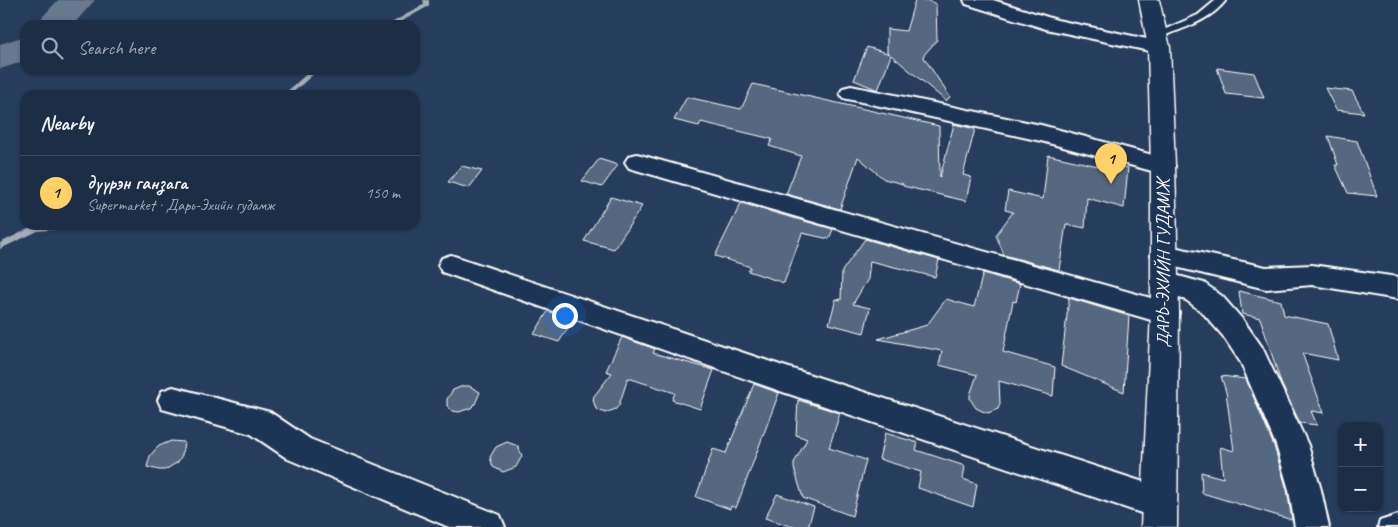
<!DOCTYPE html>
<html lang="en">
<head>
<meta charset="utf-8">
<style>
  :root { --surface:#1c2e46; --page:#293a51; --text:#f1f3f6; --muted:#a0a8b3; --line:#3a4a5f; --accent:#ffd166 }
  body { margin:0; font-family:Caveat,sans-serif; background:var(--page); color:var(--text) }
  .controls { position:absolute; right:15px; bottom:15px; display:grid; overflow:hidden; border-radius:10px; box-shadow:0 1px 4px #0004 }
  .controls button { width:45px; height:45px; display:grid; place-items:center; padding:0; border:0; border-bottom:1px solid var(--line); background:var(--surface); color:var(--text); font:25px sans-serif }
  .you { position:absolute; left:564px; top:315px; width:18px; height:18px; margin:-12px; border:4px solid #fff; border-radius:50%; background:#1a73e8; box-shadow:0 0 0 8px #1a73e833 }
  .badge { display:grid; place-items:center; width:32px; height:32px; border-radius:50%; background:var(--accent); color:#111; font-size:16px; font-weight:700 }
  .pin { position:absolute; translate:-50% -41px; filter:drop-shadow(0 1px 2px #0008) }
  .pin::after { content:''; position:absolute; top:26px; width:18px; height:15px; background:inherit; clip-path:polygon(0 0,100% 0,50% 100%) }
  .list { margin:0; padding:0; list-style:none }
  h2 { display:flex; justify-content:space-between; align-items:center; height:65px; margin:0; padding:0 20px; font-size:21px }
  h2 small { font-size:16px; font-weight:400; color:var(--muted) }
  .list li { display:grid; grid-template-columns:32px 1fr auto; gap:15px; align-items:center; box-sizing:border-box; height:75px; padding:0 20px; border-top:1px solid var(--line) }
  .list b { display:block; font-size:19px; white-space:nowrap }
  .list p { margin:0; font-size:16px; white-space:nowrap; color:var(--muted) }
  .list em { font-size:16px; font-style:normal; color:var(--muted) }
  .icon { flex:none; width:28px; height:28px; fill:none; stroke:currentColor; stroke-width:2; stroke-linecap:round; stroke-linejoin:round }
  .map { position:relative; flex:none; width:1398px; height:527px; overflow:hidden }
  .search { position:absolute; background:var(--surface); box-shadow:0 1px 4px #0004; left:20px; top:20px; width:400px; height:55px; display:flex; align-items:center; gap:12px; box-sizing:border-box; padding:0 18px; border-radius:15px; color:var(--muted); font-size:19px }
  .panel { position:absolute; background:var(--surface); box-shadow:0 1px 4px #0004; left:20px; top:90px; width:400px; height:140px; border-radius:15px }
  .map>svg:first-child { display:block }
  .lines { fill:none; stroke-linecap:round; stroke-linejoin:round }
  .stream { fill:#a4aebb; fill-rule:evenodd }
  .river { fill:#67788e; fill-rule:evenodd }
  .building { fill:#556781; stroke:#fff }
  .lane-casing { stroke:#fff; stroke-width:4 }
  .street-casing { stroke:#fff; stroke-width:4 }
  .secondary-casing { stroke:#fff; stroke-width:3 }
  .lane { fill:#1d3557; fill-rule:evenodd }
  .street { fill:#1d3557; fill-rule:evenodd }
  .secondary { fill:#1d3557; fill-rule:evenodd }
  .labels { text-anchor:middle; stroke-width:4.5; stroke-linejoin:round; paint-order:stroke }
  .street-label { font-size:18px; fill:#fff; stroke:#1d3557 }
</style>
</head>
<body>
<div class="map">
<svg width="1398" height="527" viewBox="0 0 1398 527">
  <rect width="100%" height="100%" fill="#263d5e"/>
  <filter id="ink" filterUnits="userSpaceOnUse"><feTurbulence type="fractalNoise" baseFrequency=".02" numOctaves="2"/><feDisplacementMap in="SourceGraphic" scale="10" xChannelSelector="R" yChannelSelector="G"/><feConvolveMatrix kernelMatrix="1 2 1 2 8 2 1 2 1" color-interpolation-filters="sRGB"/></filter>
  <g filter="url(#ink)">
    <g class="lines">
      <path class="stream" d="M423,0H429V6L395,25H388L424,4Z
        M311,70H318L290,95H283Z
        M40,225H75L71,228L38,231L0,249V243L34,226Z"/>
      <path class="river" d="M58,0H95L73,25H35Z
        M25,36V61L0,69V44Z"/>
    </g>
    <path class="building" d="M915,0H926L936,4L937,40L923,56L950,97L946,101L891,55L878,90L854,80L867,47L890,54L887,52V29L906,31Z
      M1217,68L1254,73L1264,98L1226,94Z
      M753,84L939,126L940,177L954,124L975,129L963,175L971,177L966,201L903,186V184L884,179L858,157L840,209L786,194L801,156L769,146L772,139L701,122L699,126L674,120L687,97L741,109Z
      M1325,88L1352,91L1364,113L1336,110Z
      M1328,136L1357,141L1377,196L1348,193L1335,165H1338Z
      M1048,155L1098,166L1099,161L1128,168L1124,208L1087,198L1085,228L1066,224L1059,270L1004,255L996,235L1013,212L1005,210L1008,191L1043,199Z
      M599,159L618,165L602,187L582,181Z
      M462,166L482,171L469,188L448,182Z
      M611,197L642,206L614,249L584,241Z
      M741,203L779,214L833,229L829,239L802,233L784,283L748,271L751,267L715,256Z
      M865,239L939,260L935,277L870,261L868,279L853,304L870,308L864,333L829,324L836,299L841,300L842,271Z
      M983,273L1020,284L1016,302L1013,301L1003,352L1055,367L1053,396L999,381L1000,404L998,409L988,413L982,411L976,408L970,399V395L977,375L939,365L942,351L878,339L927,325L946,299L974,307Z
      M1239,291L1281,301L1284,315L1328,324L1338,360L1302,353L1324,413L1311,411L1317,425L1300,423L1281,383L1260,318L1242,314Z
      M1069,298L1129,316L1124,392L1061,366Z
      M548,311L573,320L559,342L534,334Z
      M622,337L655,349L653,353L714,370L700,409L672,400L675,393L628,378L619,405L616,409L605,413L596,409L593,400L594,396L612,373L606,371Z
      M1221,376L1246,379L1274,446L1287,490L1292,520L1202,493L1201,472L1223,478L1220,447L1234,451L1226,392Z
      M754,384L779,393L736,508L731,506L730,509L696,497L713,449L726,453Z
      M463,386H469L480,392L475,404L471,408L459,412L453,411L447,406V399L453,390Z
      M798,400L840,413L829,448L866,460L852,516L803,498L794,468V463L807,439L796,435Z
      M885,433L918,443L916,450L965,466L963,479L977,484L973,507L918,488L921,472L879,459Z
      M171,441L184,442L182,455L178,462L165,470H159L147,467L150,456L154,451L159,446Z
      M507,442L518,446L522,456L516,467L503,472L493,467L490,457L496,447Z
      M777,494L814,507L808,527H793L765,518Z"/>
    <g class="lines">
      <g class="lane-casing">
        <path id="lane" d="M1216,0H1226C1210,21 1184,28 1160,37L1157,38L1152,35L1198,15Z
          M1398,515V527H1378L1380,521Z"/>
      </g>
      <g class="street-casing">
        <path id="street" d="M964,0H993L1057,20L1166,43L1169,47L1166,51L1159,53L1046,29L966,4Z
          M851,86L1041,125L1171,160L1175,166L1171,172L1163,174L1041,141L843,98L840,93L843,88Z
          M637,154L1165,302L1175,305L1179,313L1175,321L1165,324L629,168L625,162L629,156Z
          M1164,245L1266,267L1312,265L1398,277V299L1312,285L1266,289L1155,262L1151,255L1155,248Z
          M451,255L780,365L1159,487L1171,492L1175,503L1171,514L1159,519L780,391L442,272L438,265L442,258Z
          M1164,272L1204,283L1222,296L1243,320L1262,347L1308,445L1321,490L1329,527H1295L1289,490L1276,445L1241,363L1223,336L1202,312L1186,300L1155,291L1151,283L1155,275Z
          M173,387L270,412L310,439L500,515L505,527H449L288,459L251,434L162,409L158,400L162,391Z"/>
      </g>
      <g class="secondary-casing">
        <path id="secondary" d="M1139,0H1159L1170,47L1175,166L1179,313L1177,527H1141L1151,313V166L1148,47Z"/>
      </g>
      <use href="#lane" class="lane"/>
      <use href="#street" class="street"/>
      <use href="#secondary" class="secondary"/>
    </g>
  </g>
  <g class="labels">
    <g class="street-label">
      <text transform="translate(1163 263) rotate(-90)" y="6">ДАРЬ-ЭХИЙН ГУДАМЖ</text>
    </g>
  </g>
</svg>
<div class="controls">
<button>+</button>
<button>−</button>
</div>
<div class="you"></div>
<div class="pin badge" style="left:1111px;top:184px">1</div>
<div class="search"><svg class="icon" aria-label="search" viewBox="0 0 24 24"><circle cx="10" cy="10" r="6"/><path d="M15 15l6 6"/></svg>Search here</div>
<section class="panel">
<h2>Nearby<small></small></h2>
<ul class="list">
<li><span class="badge">1</span><div><b>дүүрэн ганзага</b><p>Supermarket · Дарь-Эхийн гудамж</p></div><em>150 m</em></li>
</ul>
</section>
</div>
</body>
</html>
